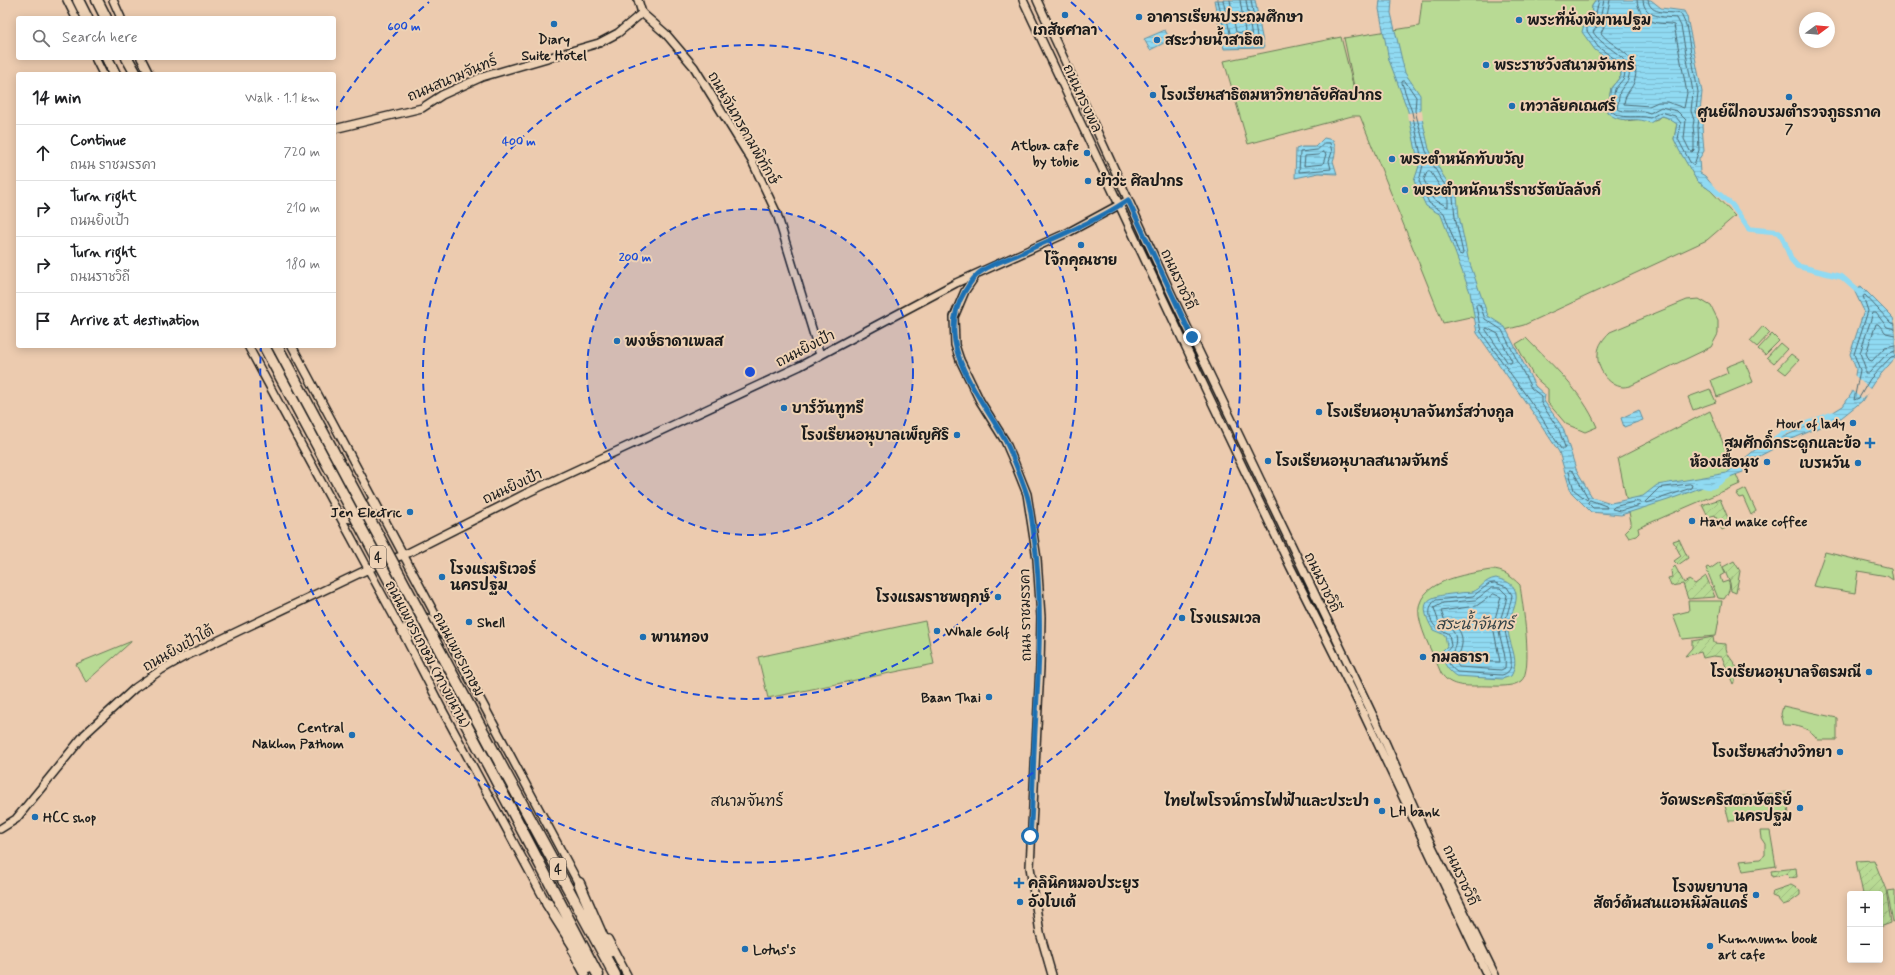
<!DOCTYPE html>
<html lang="en">
<head>
<meta charset="utf-8">
<style>
  :root { --surface:#fff; --page:#f2f2f2; --text:#202124; --muted:#757577; --line:#e0e0e0 }
  body { margin:0; font-family:Mynerve,"Playpen Sans Thai",sans-serif; background:var(--page); color:var(--text) }
  .controls { position:absolute; right:12px; bottom:12px; display:grid; overflow:hidden; border-radius:4px; box-shadow:0 2px 10px #0003 }
  .controls button { width:36px; height:36px; display:grid; place-items:center; padding:0; border:0; border-bottom:1px solid var(--line); background:var(--surface); color:var(--text); font:20px sans-serif }
  .compass { position:absolute; left:1799px; top:12px; width:36px; height:36px; border-radius:50%; background:var(--surface); box-shadow:0 2px 10px #0003; rotate:74deg }
  .stop { position:absolute; width:12px; height:12px; margin:-9px; border:3px solid #1f6fb2; border-radius:50%; background:#fff }
  .stop.end { background:#1f6fb2; border-color:#fff; box-shadow:0 1px 4px #0008 }
  .list { margin:0; padding:0; list-style:none }
  h2 { display:flex; justify-content:space-between; align-items:center; height:52px; margin:0; padding:0 16px; font-size:17px }
  h2 small { font-size:13px; font-weight:400; color:var(--muted) }
  .list li { display:grid; grid-template-columns:26px 1fr auto; gap:12px; align-items:center; box-sizing:border-box; height:56px; padding:0 16px; border-top:1px solid var(--line) }
  .list b { display:block; font-size:15px; white-space:nowrap }
  .list p { margin:0; font-size:13px; white-space:nowrap; color:var(--muted) }
  .list em { font-size:13px; font-style:normal; color:var(--muted) }
  .icon { flex:none; width:22px; height:22px; fill:none; stroke:currentColor; stroke-width:2; stroke-linecap:round; stroke-linejoin:round }
  .map { position:relative; flex:none; width:1895px; height:975px; overflow:hidden }
  .search { position:absolute; background:var(--surface); box-shadow:0 2px 10px #0003; left:16px; top:16px; width:320px; height:44px; display:flex; align-items:center; gap:10px; box-sizing:border-box; padding:0 14px; border-radius:4px; color:var(--muted); font-size:15px }
  .panel { position:absolute; background:var(--surface); box-shadow:0 2px 10px #0003; left:16px; top:72px; width:320px; height:276px; border-radius:4px }
  .map>svg:first-child { display:block }
  .green { fill:#b8da94; stroke:#6a7b58 }
  .garden { fill:url(#garden-furrows); stroke:#6a7b58 }
  .water { fill:url(#water-rules); stroke:#628e9c }
  .pier { fill:#eccbaf }
  .lines { fill:none; stroke-linecap:round; stroke-linejoin:round }
  .shore { stroke:#4a6872; stroke-width:1 }
  .canal { stroke:#90daf2; stroke-width:5.5 }
  .secondary-casing { stroke:#1c1c1c; stroke-width:10 }
  .highway-casing { stroke:#1c1c1c; stroke-width:13 }
  .secondary { stroke:#eed2b5; stroke-width:7 }
  .highway { stroke:#eed2b5; stroke-width:10 }
  .highway-bridge-casing { stroke:#1c1c1c; stroke-width:13; stroke-linecap:butt }
  .highway-bridge { stroke:#eed2b5; stroke-width:10 }
  .route { stroke:#1f6fb2; stroke-width:5 }
  .ring { fill:none; stroke:#1d4ed8; stroke-width:2; stroke-dasharray:7 5 }
  .poi-dot { fill:#1f6fb2; stroke:#eed2b5; stroke-width:1.5 }
  .labels { text-anchor:middle; stroke-width:4; stroke-linejoin:round; paint-order:stroke }
  .shield { fill:#eed2b5; stroke:#5b534a; stroke-width:1 }
  .shield-label { font-size:13px; font-weight:bold; fill:#1c1c1c }
  .poi-label { font-size:14px; font-weight:bold; fill:#1c1c1c; stroke:#eed2b5; text-anchor:start }
  .street-label { font-size:14px; fill:#1c1c1c; stroke:#eed2b5 }
  .water-label { font-size:15px; font-style:italic; fill:#334247; stroke:#eed2b5 }
  .neighbourhood-label { font-size:15px; fill:#1c1c1c; stroke:#eed2b5 }
  .centre { fill:#1d4ed8; stroke:#eed2b5; stroke-width:2 }
  .ring-label { font-size:12px; text-anchor:middle; font-weight:bold; fill:#1d4ed8; stroke:#eed2b5; stroke-width:4; stroke-linejoin:round; paint-order:stroke }
</style>
</head>
<body>
<div class="map">
<svg width="1895" height="975" viewBox="0 0 1895 975">
  <defs>
    <pattern id="garden-furrows" width="10" height="10" patternUnits="userSpaceOnUse"><rect width="10" height="10" fill="#b8da94"/><path d="M-1 1l2-2M0 10L10 0M9 11l2-2" fill="none" stroke="#9eba7f"/></pattern>
    <pattern id="water-rules" width="6" height="5" patternUnits="userSpaceOnUse"><rect width="6" height="5" fill="#90daf2"/><path d="M0 2.5h6" fill="none" stroke="#7cbacf"/></pattern>
  </defs>
  <rect width="100%" height="100%" fill="#eccbaf"/>
  <filter id="ink" filterUnits="userSpaceOnUse"><feTurbulence type="fractalNoise" baseFrequency=".025" numOctaves="2"/><feDisplacementMap in="SourceGraphic" scale="8" xChannelSelector="R" yChannelSelector="G"/><feConvolveMatrix kernelMatrix="1 2 1 2 8 2 1 2 1" color-interpolation-filters="sRGB"/></filter>
  <g filter="url(#ink)">
    <path class="green" d="M1422,0H1596L1592,6L1591,21L1605,56L1621,72V76L1611,88L1607,112L1625,121L1642,119L1655,121L1661,116L1666,117L1677,123L1674,139L1697,181L1710,190L1735,216L1707,240L1524,325L1505,330L1470,317L1443,323L1360,116H1352L1248,144L1224,61L1341,37L1357,101L1344,38L1419,26Z
      M1699,299L1711,306L1718,320V334L1711,347L1632,385C1630,386 1626,387 1623,387C1608,386 1596,367 1598,354C1598,345 1604,338 1610,332L1687,300Z
      M1763,326L1770,333L1757,347L1750,341Z
      M1772,334L1779,341L1765,355L1758,349Z
      M1526,338C1552,365 1582,391 1597,427L1585,432L1566,424L1548,403V389L1534,377L1516,344Z
      M1780,343L1787,349L1774,363L1767,357Z
      M1791,354L1799,360L1786,374L1778,368Z
      M1744,360L1753,382L1717,397L1711,380L1728,373L1726,367Z
      M1710,389L1716,402L1693,410L1688,397Z
      M1710,411L1740,484L1638,528L1639,533L1636,536L1629,538L1625,532L1631,526V522L1618,458Z
      M1746,489L1756,511L1751,515L1743,497L1739,498L1736,494Z
      M1825,552L1891,568L1893,580L1887,576L1858,571L1855,593L1813,586Z
      M1720,562L1725,573L1720,576L1722,583L1728,581C1732,588 1728,593 1724,599L1718,598L1706,568L1708,567L1710,569Z
      M1491,570C1503,570 1511,576 1520,585C1522,601 1534,671 1521,681C1511,689 1489,685 1476,686C1463,686 1449,686 1441,673C1434,655 1422,635 1419,616C1414,581 1466,574 1491,570Z
      M1688,601H1722L1716,636L1682,639L1673,615L1689,611Z
      M925,621L934,664L768,698L758,657Z
      M132,641L86,682L76,664Z
      M1783,706L1837,718V740H1818C1811,728 1797,725 1784,725L1781,714Z
      M1787,792L1789,816L1787,819L1729,821L1723,798Z
      M1760,831H1770L1776,866L1743,871L1740,861L1760,859L1765,855V844L1761,838Z
      M1895,890V921L1893,922L1887,891Z"/>
    <path class="garden" d="M1720,499L1731,525L1722,530L1715,515L1708,517L1702,505Z
      M1679,539L1688,558L1678,565L1674,561L1681,556L1673,541Z
      M1734,561L1740,571L1736,593L1731,591L1730,583L1723,567Z
      M1675,566L1684,583L1689,580L1695,584L1706,576L1715,597L1688,599L1683,584L1671,586L1668,578L1672,577L1671,570Z
      M1713,637L1714,643L1726,644C1725,657 1736,661 1739,673L1733,684L1722,657L1713,656L1703,658L1701,652L1685,656L1692,648V641Z
      M1874,860L1886,890L1891,923L1880,927V894H1863L1856,861Z
      M1796,868L1797,877L1790,878L1786,874L1772,877L1771,871Z
      M1791,885L1800,890V895L1789,903L1783,905L1777,898L1772,896L1773,891Z"/>
    <path class="water" d="M1214,0H1255L1264,48L1224,49Z
      M1380,0H1392L1391,13L1405,73L1420,95V110L1429,149L1442,174L1457,196L1459,216L1468,258L1488,316L1505,327L1535,386L1545,395L1544,401L1563,428L1576,469L1592,497L1611,503L1643,496L1657,485L1727,473L1756,449L1819,421L1843,406L1852,393L1856,369L1850,354L1864,311L1854,290L1861,286L1893,318L1895,326V358L1874,382L1862,401L1841,418L1792,439L1754,459L1743,472L1668,500L1621,515L1591,512L1571,492L1559,452L1536,417L1477,333L1470,292L1441,215L1426,206L1414,181L1419,166L1408,111L1389,60L1379,9Z
      M1596,0H1651L1661,8L1684,11L1687,17L1702,92L1700,112L1704,118L1702,126L1704,151L1699,159L1700,173L1705,176L1712,185L1710,190L1697,181L1679,150L1674,139L1677,124L1666,117L1661,116L1650,123C1634,115 1622,126 1607,112L1611,88L1621,76V72L1612,62L1595,50L1582,32L1584,24L1591,21L1592,6Z
      M1165,30L1170,40L1150,50L1144,39Z
      M1324,138L1333,140C1336,148 1336,153 1333,161L1337,174L1319,173L1295,178L1296,149L1302,147H1315Z
      M1639,410L1643,420L1624,427L1621,418Z
      M1496,578C1502,580 1511,582 1514,588C1521,601 1509,615 1508,628C1508,645 1521,659 1511,676L1502,679L1456,676C1447,670 1442,661 1442,651L1447,646L1445,635L1433,630C1414,597 1432,596 1460,593C1463,592 1469,593 1472,592C1482,589 1483,580 1496,578Z"/>
    <path class="pier" d="M1422,111L1423,120L1408,121L1407,113Z
      M1854,375L1871,390L1862,399L1850,389Z"/>
    <g class="lines">
      <path class="shore" d="M1218,0L1227,43L1229,45L1258,43L1251,0
        M1223,0L1231,38L1233,39L1252,38L1246,0
        M1230,0L1236,32L1243,33L1245,31L1240,0
        M1599,0L1594,22L1587,27V31L1598,47L1615,59L1625,72L1624,78L1615,89L1611,111C1622,121 1638,114 1650,118L1661,112L1675,116L1681,123L1678,139L1690,162L1694,165L1699,150L1698,126L1699,119L1696,111L1698,92L1686,25L1681,14C1670,11 1650,16 1648,0
        M1604,0L1599,24L1593,32C1602,47 1626,54 1630,71L1628,80L1620,91L1617,109C1628,114 1639,108 1650,113L1661,107L1677,111L1686,120L1684,139L1690,151L1692,152L1694,150V135L1693,126L1694,120L1691,111L1693,92L1681,26L1677,18C1664,17 1644,18 1643,0
        M1610,0L1605,24L1601,33C1612,48 1641,55 1635,79C1633,89 1625,92 1624,104L1649,106L1658,102H1667L1684,108L1687,93L1674,25C1669,23 1663,24 1658,23C1647,21 1637,11 1637,0
        M1403,81H1405L1416,97L1415,111L1426,151L1439,176L1453,197L1455,217L1463,253L1462,255L1459,254L1444,213L1429,203L1419,181L1423,165L1412,112L1402,83Z
        M1325,143H1330L1332,152L1329,161L1331,169L1299,172L1300,152L1317,150Z
        M1323,152L1326,154L1323,164L1304,166L1305,156L1318,155Z
        M1428,171H1430L1448,199V207L1433,199L1424,180Z
        M1478,304L1480,305L1485,319L1502,330L1531,388L1541,396V403L1559,430L1565,447L1564,449H1561L1540,415L1481,332L1476,306Z
        M1895,324L1891,323L1865,295L1863,296L1868,311L1854,354L1860,370L1854,400L1859,398L1870,379L1891,357L1895,356
        M1487,328L1498,334L1512,361L1511,363H1508L1486,330Z
        M1895,329L1887,327L1876,313H1873L1860,353L1865,367V374H1868L1887,354L1895,351
        M1895,335L1886,333L1878,324H1876L1866,353L1869,360L1872,361L1885,347L1895,345
        M1570,470L1573,471L1588,498L1587,500L1574,490L1569,472Z
        M1690,484L1692,485L1691,488L1647,503L1645,502L1659,488Z
        M1590,500L1606,506L1607,508H1593L1588,503Z
        M1639,501L1641,502L1640,505L1621,511L1612,509L1614,507Z
        M1495,583L1507,587L1512,595C1511,605 1506,614 1505,625C1503,639 1522,670 1502,675L1457,672C1452,669 1443,658 1447,651C1448,649 1450,648 1451,646L1449,634C1445,631 1441,631 1437,628C1428,621 1427,606 1436,600L1473,596L1489,584Z
        M1492,588H1500L1507,595C1506,606 1500,616 1499,627C1499,641 1507,653 1505,668L1501,670L1459,667L1451,656C1455,647 1459,637 1451,629C1448,626 1443,625 1439,623L1434,608L1443,603L1475,600Z
        M1494,594L1501,597L1493,626L1500,662L1461,661L1458,656C1467,639 1461,626 1444,619L1441,611L1476,606Z"/>
      <path class="canal" d="M1705,182L1732,205L1749,229L1779,232L1783,238L1791,259L1797,266L1842,277L1861,294
        M1764,447L1786,431L1833,414
        M1699,484C1716,490 1714,484 1728,476"/>
      <g class="secondary-casing">
        <path id="secondary" d="M67,0L76,18
          M113,0L121,18
          M638,0L642,13L666,34L694,67L752,161L777,214L820,355
          M1023,0L1207,392L1290,566L1359,704L1487,975
          M1037,0L1171,293L1378,726L1426,834L1495,975
          M95,58L103,74
          M141,58L149,74
          M334,129L422,108L442,95L482,77L599,43L618,33L642,13
          M976,275L965,291L954,317L955,345L960,360L980,401L1005,441L1015,464L1027,494L1037,559L1041,617L1040,667L1030,867L1040,933L1052,975
          M248,346L405,637L443,711L548,906
          M292,346L580,886
          M338,512L346,518L362,521L372,513L373,506L371,501
          M409,637C405,626 405,617 418,614L429,619L443,634
          M0,829L16,819L85,734L135,688L161,670L184,657L360,573L386,561L404,555L529,492L800,366L956,283L1069,232L1128,200
          M608,939L627,975
          M572,951L585,975"/>
      </g>
      <g class="highway-casing">
        <path id="highway" d="M78,0L87,18
          M97,0L106,18
          M107,58L115,74
          M127,58L136,74
          M500,763L615,975
          M490,769L598,975
          M579,883L609,952
          M547,903L588,968"/>
      </g>
      <use href="#secondary" class="secondary"/>
      <use href="#highway" class="highway"/>
      <g class="highway-bridge-casing">
        <path id="highway-bridge" d="M264,346L490,769
          M277,346L500,763"/>
      </g>
      <use href="#highway-bridge" class="highway-bridge"/>
    </g>
  </g>
  <g class="lines" filter="url(#ink)">
    <path class="route" d="M1030,836C1033,801 1033,766 1035,730C1039,665 1043,602 1034,537C1032,522 1031,506 1026,492C1020,475 1013,456 1005,440C980,395 932,344 965,291C968,286 972,280 976,276C984,266 1008,259 1019,254C1056,237 1095,222 1128,200L1192,337"/>
  </g>
  <circle cx="750" cy="372" r="163" fill="#1d4ed8" fill-opacity=".12"/>
  <g class="ring">
    <circle cx="750" cy="372" r="163"/>
    <circle cx="750" cy="372" r="327"/>
    <path d="M334 112A490 490 0 0 1 429 2M1071 2A490 490 0 1 1 261 346"/>
  </g>
  <g class="poi-dot">
    <circle cx="1065" cy="15" r="4"/>
    <circle cx="1139" cy="17" r="4"/>
    <circle cx="1519" cy="20" r="4"/>
    <circle cx="554" cy="24" r="4"/>
    <circle cx="1157" cy="40" r="4"/>
    <circle cx="1486" cy="65" r="4"/>
    <circle cx="1153" cy="95" r="4"/>
    <circle cx="1789" cy="97" r="4"/>
    <circle cx="1512" cy="106" r="4"/>
    <circle cx="1087" cy="153" r="4"/>
    <circle cx="1392" cy="159" r="4"/>
    <circle cx="1088" cy="181" r="4"/>
    <circle cx="1405" cy="190" r="4"/>
    <circle cx="1081" cy="245" r="4"/>
    <circle cx="617" cy="341" r="4"/>
    <circle cx="784" cy="408" r="4"/>
    <circle cx="1319" cy="412" r="4"/>
    <circle cx="1853" cy="423" r="4"/>
    <circle cx="957" cy="435" r="4"/>
    <path d="M1868 437h4v4h4v4h-4v4h-4v-4h-4v-4h4z"/>
    <circle cx="1268" cy="461" r="4"/>
    <circle cx="1767" cy="462" r="4"/>
    <circle cx="1858" cy="463" r="4"/>
    <circle cx="410" cy="512" r="4"/>
    <circle cx="1692" cy="521" r="4"/>
    <circle cx="442" cy="577" r="4"/>
    <circle cx="998" cy="597" r="4"/>
    <circle cx="1182" cy="618" r="4"/>
    <circle cx="469" cy="622" r="4"/>
    <circle cx="937" cy="631" r="4"/>
    <circle cx="643" cy="637" r="4"/>
    <circle cx="1423" cy="657" r="4"/>
    <circle cx="1869" cy="672" r="4"/>
    <circle cx="989" cy="697" r="4"/>
    <circle cx="352" cy="735" r="4"/>
    <circle cx="1840" cy="752" r="4"/>
    <circle cx="1377" cy="801" r="4"/>
    <circle cx="1800" cy="808" r="4"/>
    <circle cx="1382" cy="811" r="4"/>
    <circle cx="35" cy="817" r="4"/>
    <path d="M1017 877h4v4h4v4h-4v4h-4v-4h-4v-4h4z"/>
    <circle cx="1756" cy="895" r="4"/>
    <circle cx="1020" cy="902" r="4"/>
    <circle cx="1710" cy="946" r="4"/>
    <circle cx="745" cy="949" r="4"/>
  </g>
  <g class="labels">
    <g class="shield">
      <rect x="370" y="546" width="16" height="22" rx="3"/>
      <rect x="550" y="858" width="16" height="22" rx="3"/>
    </g>
    <g class="shield-label">
      <text x="378" y="562">4</text>
      <text x="558" y="874">4</text>
    </g>
    <g class="poi-label">
      <text x="1147" y="22">อาคารเรียนประถมศึกษา</text>
      <text x="1527" y="25">พระที่นั่งพิมานปฐม</text>
      <text x="1065" y="35" text-anchor="middle">เภสัชศาลา</text>
      <text x="554" y="44" text-anchor="middle">Diary<tspan x="554" dy="16">Suite Hotel</tspan></text>
      <text x="1165" y="45">สระว่ายนำ้สาธิต</text>
      <text x="1494" y="70">พระราชวังสนามจันทร์</text>
      <text x="1161" y="100">โรงเรียนสาธิตมหาวิทยาลัยศิลปากร</text>
      <text x="1520" y="111">เทวาลัยคเณศร์</text>
      <text x="1789" y="117" text-anchor="middle">ศูนย์ฝึกอบรมตำรวจภูธรภาค<tspan x="1789" dy="16">7</tspan></text>
      <text x="1079" y="150" text-anchor="end">Atbua cafe<tspan x="1079" dy="16">by tobie</tspan></text>
      <text x="1400" y="164">พระตำหนักทับขวัญ</text>
      <text x="1096" y="186">ยำว่ะ ศิลปากร</text>
      <text x="1413" y="195">พระตำหนักนารีราชรัตบัลลังก์</text>
      <text x="1081" y="265" text-anchor="middle">โจ๊กคุณชาย</text>
      <text x="625" y="346">พงษ์ธาดาเพลส</text>
      <text x="792" y="413">บาร์วันทูทรี</text>
      <text x="1327" y="417">โรงเรียนอนุบาลจันทร์สว่างกูล</text>
      <text x="1845" y="428" text-anchor="end">Hour of lady</text>
      <text x="949" y="440" text-anchor="end">โรงเรียนอนุบาลเพ็ญศิริ</text>
      <text x="1861" y="448" text-anchor="end">สมศักดิ์กระดูกและข้อ</text>
      <text x="1276" y="466">โรงเรียนอนุบาลสนามจันทร์</text>
      <text x="1759" y="467" text-anchor="end">ห้องเสื้อนุช</text>
      <text x="1850" y="468" text-anchor="end">เบรนวัน</text>
      <text x="402" y="517" text-anchor="end">Jen Electric</text>
      <text x="1700" y="526">Hand make coffee</text>
      <text x="450" y="574">โรงแรมริเวอร์<tspan x="450" dy="16">นครปฐม</tspan></text>
      <text x="990" y="602" text-anchor="end">โรงแรมราชพฤกษ์</text>
      <text x="1190" y="623">โรงแรมเวล</text>
      <text x="477" y="627">Shell</text>
      <text x="945" y="636">Whale Golf</text>
      <text x="651" y="642">พานทอง</text>
      <text x="1431" y="662">กมลธารา</text>
      <text x="1861" y="677" text-anchor="end">โรงเรียนอนุบาลจิตรมณี</text>
      <text x="981" y="702" text-anchor="end">Baan Thai</text>
      <text x="344" y="732" text-anchor="end">Central<tspan x="344" dy="16">Nakhon Pathom</tspan></text>
      <text x="1832" y="757" text-anchor="end">โรงเรียนสว่างวิทยา</text>
      <text x="1792" y="805" text-anchor="end">วัดพระคริสตกษัตริย์<tspan x="1792" dy="16">นครปฐม</tspan></text>
      <text x="1369" y="806" text-anchor="end">ไทยไพโรจน์การไฟฟ้าและประปา</text>
      <text x="1390" y="816">LH bank</text>
      <text x="43" y="822">HCC shop</text>
      <text x="1028" y="888">คลินิคหมอประยูร</text>
      <text x="1748" y="892" text-anchor="end">โรงพยาบาล<tspan x="1748" dy="16">สัตว์ต้นสนแอนนิมัลแคร์</tspan></text>
      <text x="1028" y="907">อังโบเต้</text>
      <text x="1718" y="943">Kumnumm book<tspan x="1718" dy="16">art cafe</tspan></text>
      <text x="753" y="954">Lotus's</text>
    </g>
    <g class="street-label">
      <text transform="translate(452 78) rotate(-23)" y="5">ถนนสนามจันทร์</text>
      <text transform="translate(1083 98) rotate(65)" y="5">ถนนทรงพล</text>
      <text transform="translate(744 128) rotate(60)" y="5">ถนนจันทรคามพิทักษ์</text>
      <text transform="translate(1179 279) rotate(65)" y="5">ถนนราชวิถี</text>
      <text transform="translate(805 348) rotate(-27)" y="5">ถนนยิงเป้า</text>
      <text transform="translate(512 486) rotate(-25)" y="5">ถนนยิงเป้า</text>
      <text transform="translate(1323 582) rotate(64)" y="5">ถนนราชวิถี</text>
      <text transform="translate(1025 615) rotate(-91)" y="5">ถนน ราชมรรคา</text>
      <text transform="translate(178 648) rotate(-29)" y="5">ถนนยิงเป้าใต้</text>
      <text transform="translate(428 654) rotate(62)" y="5">ถนนเพชรเกษม (ทางขนาน)</text>
      <text transform="translate(459 654) rotate(62)" y="5">ถนนเพชรเกษม</text>
      <text transform="translate(1461 875) rotate(65)" y="5">ถนนราชวิถี</text>
    </g>
    <g class="water-label">
      <text x="1475" y="629">สระน้ำจันทร์</text>
    </g>
    <g class="neighbourhood-label">
      <text x="747" y="806">สนามจันทร์</text>
    </g>
  </g>
  <circle cx="750" cy="372" r="6" class="centre"/>
  <g class="ring-label">
    <text x="404" y="30">600 m</text>
    <text x="519" y="145">400 m</text>
    <text x="635" y="261">200 m</text>
  </g>
</svg>
<div class="controls">
<button>+</button>
<button>−</button>
</div>
<svg class="compass" viewBox="-18 -18 36 36"><path d="M0-13l5 13h-10z" fill="#e53935"/><path d="M0 13l5-13h-10z" fill="#757577"/></svg>
<div class="stop" style="left:1030px;top:836px"></div>
<div class="stop end" style="left:1192px;top:337px"></div>
<div class="search"><svg class="icon" aria-label="search" viewBox="0 0 24 24"><circle cx="10" cy="10" r="6"/><path d="M15 15l6 6"/></svg>Search here</div>
<section class="panel">
<h2>14 min<small>Walk · 1.1 km</small></h2>
<ul class="list">
<li><svg class="icon" aria-label="ahead" viewBox="0 0 24 24"><path d="M12 20V5M6 11l6-6 6 6"/></svg><div><b>Continue</b><p>ถนน ราชมรรคา</p></div><em>720 m</em></li>
<li><svg class="icon" aria-label="right" viewBox="0 0 24 24"><path d="M7 20v-9h11M14 6l5 5-5 5"/></svg><div><b>Turn right</b><p>ถนนยิงเป้า</p></div><em>210 m</em></li>
<li><svg class="icon" aria-label="right" viewBox="0 0 24 24"><path d="M7 20v-9h11M14 6l5 5-5 5"/></svg><div><b>Turn right</b><p>ถนนราชวิถี</p></div><em>180 m</em></li>
<li><svg class="icon" aria-label="arrive" viewBox="0 0 24 24"><path d="M6 21V4h12l-3 4 3 4H6"/></svg><div><b>Arrive at destination</b></div></li>
</ul>
</section>
</div>
</body>
</html>
